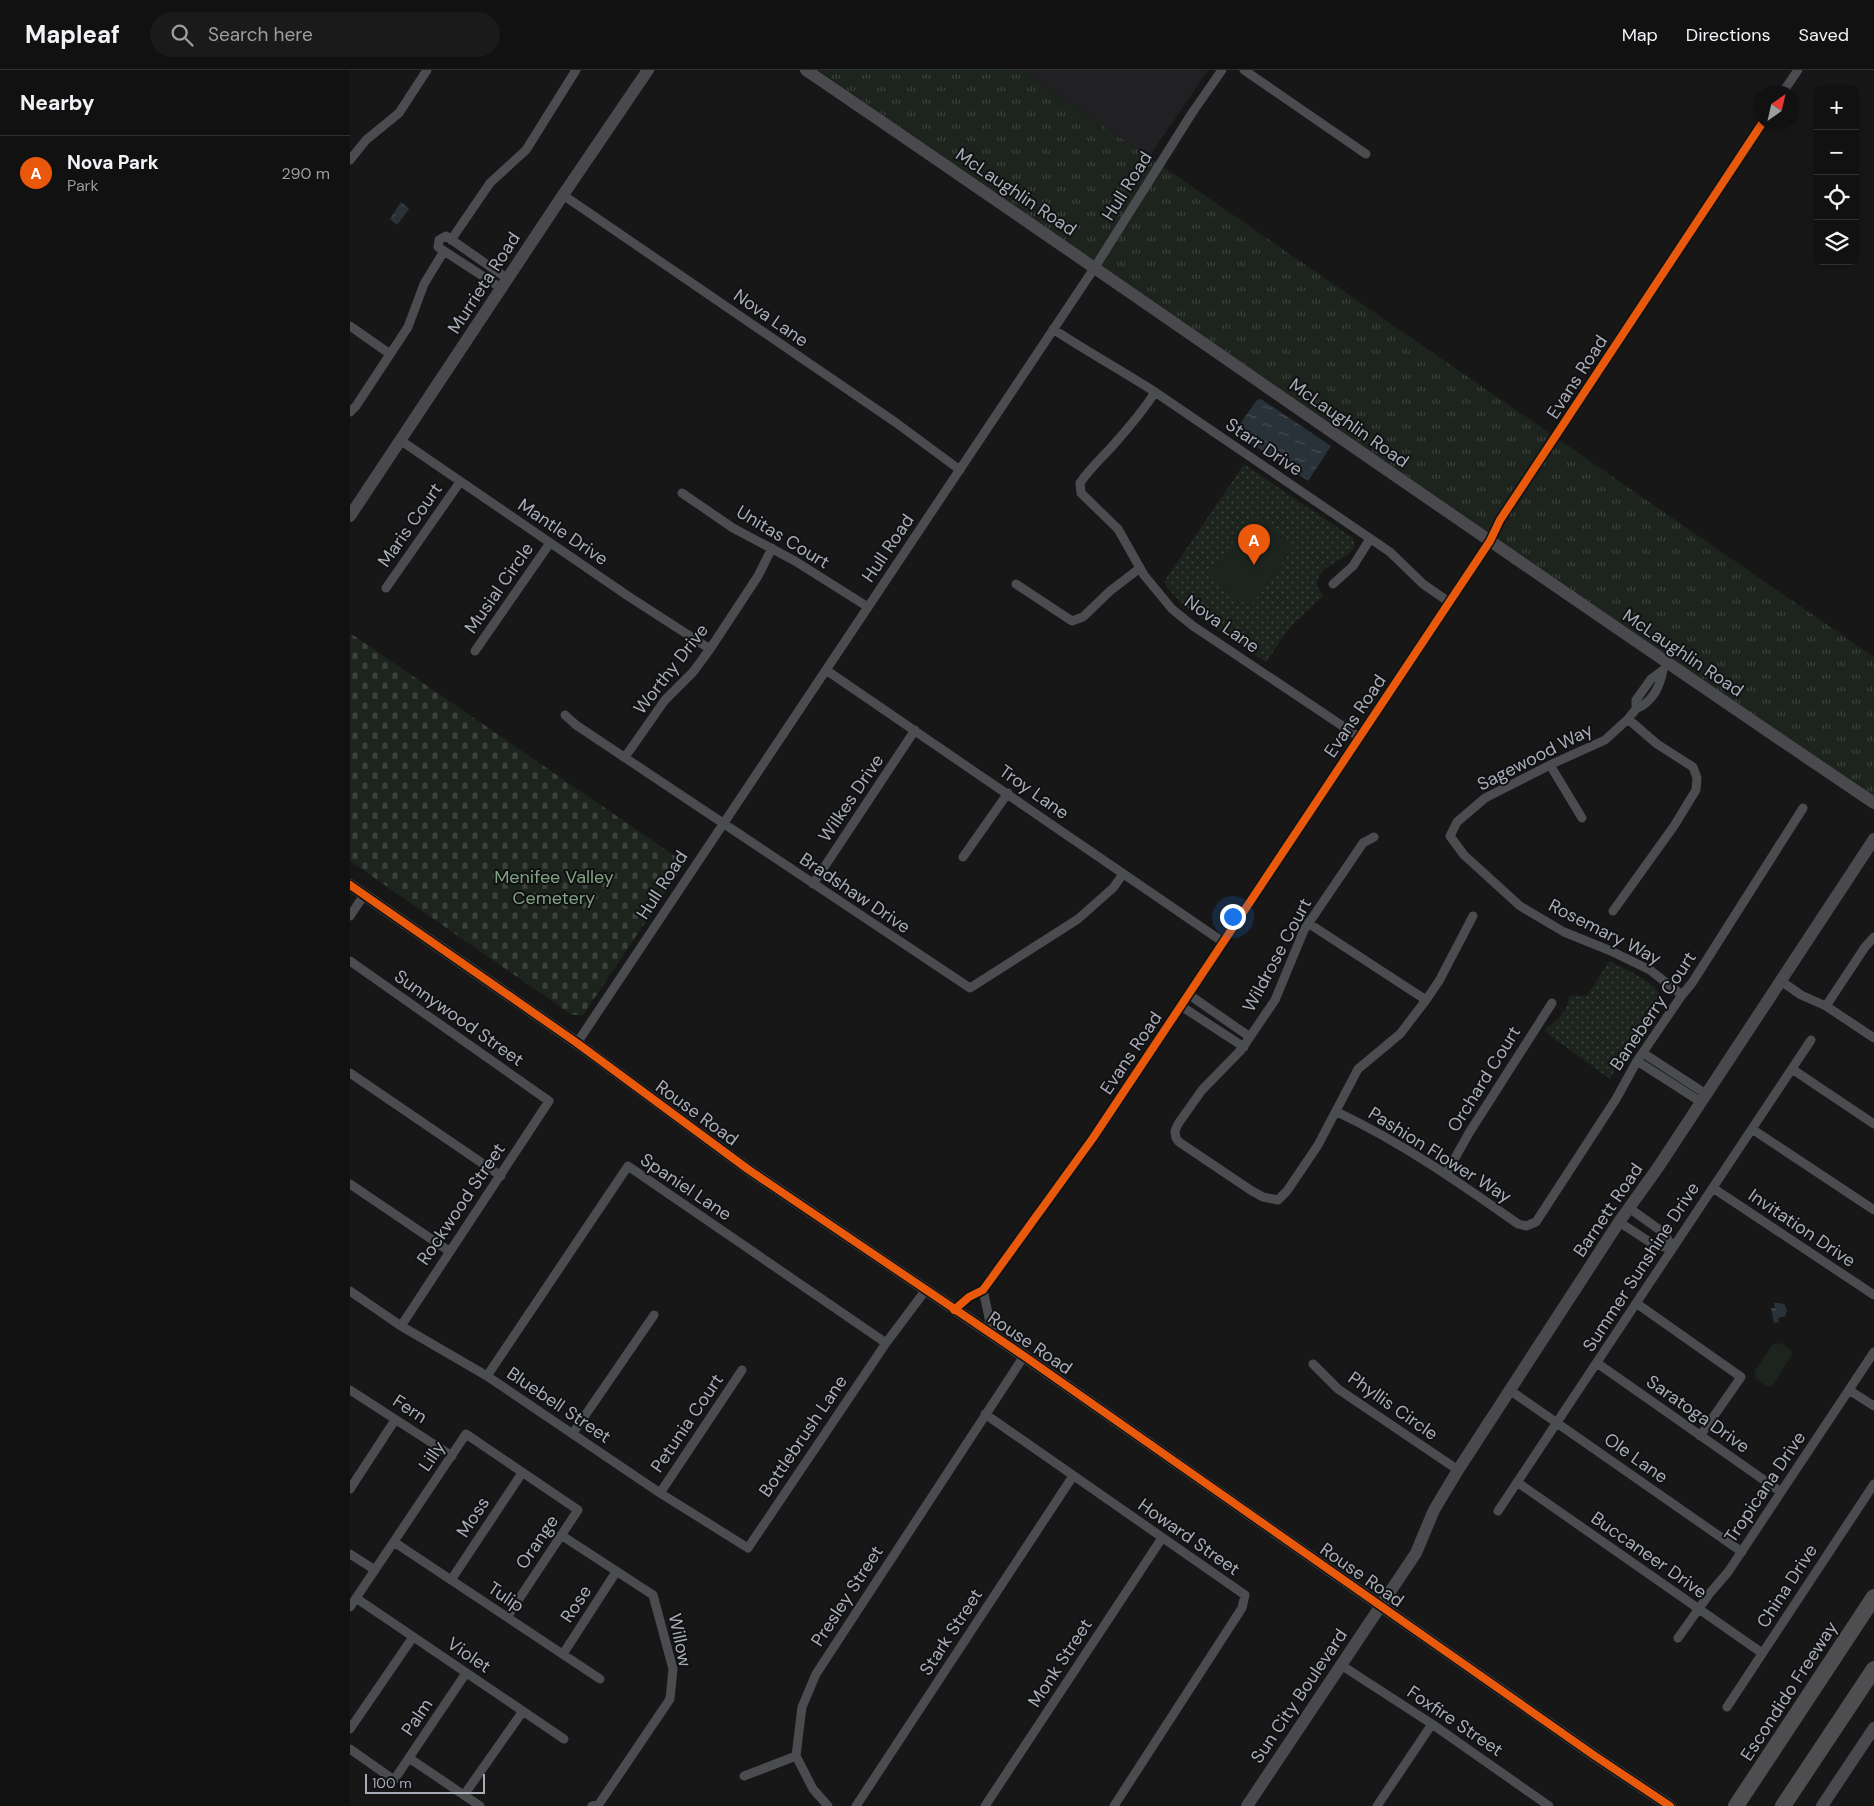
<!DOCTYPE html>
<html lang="en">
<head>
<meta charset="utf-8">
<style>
  :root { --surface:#111; --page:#1a1a1a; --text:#f1f3f6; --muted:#9c9d9f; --line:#303131; --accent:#ea580c }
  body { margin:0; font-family:"DM Sans",sans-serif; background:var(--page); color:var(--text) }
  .controls { position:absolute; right:15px; top:15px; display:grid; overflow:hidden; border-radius:8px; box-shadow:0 2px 8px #0003 }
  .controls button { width:45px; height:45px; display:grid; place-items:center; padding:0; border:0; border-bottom:1px solid var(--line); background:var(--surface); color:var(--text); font:25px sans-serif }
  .compass { position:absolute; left:1404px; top:15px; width:45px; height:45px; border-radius:50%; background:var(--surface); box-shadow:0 2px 8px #0003; rotate:34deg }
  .scale { position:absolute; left:15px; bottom:12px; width:120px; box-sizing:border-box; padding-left:5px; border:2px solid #a8adb8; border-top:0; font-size:14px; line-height:18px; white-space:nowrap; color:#a8adb8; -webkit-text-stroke:4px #111113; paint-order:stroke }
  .you { position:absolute; left:882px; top:846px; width:18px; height:18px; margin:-12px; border:4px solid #fff; border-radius:50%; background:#1a73e8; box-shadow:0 0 0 8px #1a73e833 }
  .badge { display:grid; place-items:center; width:32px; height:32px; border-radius:50%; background:var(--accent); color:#fff; font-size:16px; font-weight:700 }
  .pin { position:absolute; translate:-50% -41px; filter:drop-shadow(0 1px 2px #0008) }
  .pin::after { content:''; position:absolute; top:26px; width:18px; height:15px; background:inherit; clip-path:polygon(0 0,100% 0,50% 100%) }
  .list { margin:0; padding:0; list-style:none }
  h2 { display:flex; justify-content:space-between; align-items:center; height:65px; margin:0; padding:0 20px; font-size:21px }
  h2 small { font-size:16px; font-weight:400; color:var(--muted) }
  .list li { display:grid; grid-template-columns:32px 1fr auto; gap:15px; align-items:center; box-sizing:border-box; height:75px; padding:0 20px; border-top:1px solid var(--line) }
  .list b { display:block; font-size:19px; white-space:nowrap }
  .list p { margin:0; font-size:16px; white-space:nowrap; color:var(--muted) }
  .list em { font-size:16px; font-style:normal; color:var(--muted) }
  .icon { flex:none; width:28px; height:28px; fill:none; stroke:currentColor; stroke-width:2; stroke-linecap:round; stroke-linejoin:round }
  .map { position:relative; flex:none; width:1524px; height:1736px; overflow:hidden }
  header { display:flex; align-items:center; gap:30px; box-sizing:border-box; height:70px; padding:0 25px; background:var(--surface); border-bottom:1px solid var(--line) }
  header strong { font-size:24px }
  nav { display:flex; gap:28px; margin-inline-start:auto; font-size:18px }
  .search { width:350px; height:45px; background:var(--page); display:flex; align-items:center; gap:12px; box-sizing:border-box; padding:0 18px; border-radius:28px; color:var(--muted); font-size:19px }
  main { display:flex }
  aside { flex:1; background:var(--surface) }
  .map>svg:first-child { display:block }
  .built { fill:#212123 }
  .grass { fill:url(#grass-tufts) }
  .cemetery { fill:url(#cemetery-stones) }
  .park { fill:url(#park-dots) }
  .pitch { fill:#1d241e }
  .water { fill:url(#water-ripples) }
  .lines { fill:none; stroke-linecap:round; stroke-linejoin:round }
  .street { stroke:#4b4c50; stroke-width:9 }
  .secondary { stroke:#4a4a4e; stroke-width:12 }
  .highway { stroke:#4e4e51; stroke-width:16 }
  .cycleway-casing { stroke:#111113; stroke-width:11 }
  .cycleway { stroke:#e8590c; stroke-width:8 }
  .labels { text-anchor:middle; stroke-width:4; stroke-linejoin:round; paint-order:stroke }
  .street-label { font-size:18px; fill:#a8adb8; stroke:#111113 }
  .park-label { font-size:18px; fill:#7fa381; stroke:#111113 }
</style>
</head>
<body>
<header>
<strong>Mapleaf</strong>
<div class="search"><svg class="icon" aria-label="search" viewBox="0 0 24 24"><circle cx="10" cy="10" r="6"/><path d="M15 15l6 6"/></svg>Search here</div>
<nav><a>Map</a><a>Directions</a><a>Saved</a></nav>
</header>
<main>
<aside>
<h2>Nearby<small></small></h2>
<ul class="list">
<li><span class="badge">A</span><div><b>Nova Park</b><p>Park</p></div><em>290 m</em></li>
</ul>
</aside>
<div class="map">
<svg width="1524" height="1736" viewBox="0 0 1524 1736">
  <defs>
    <pattern id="grass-tufts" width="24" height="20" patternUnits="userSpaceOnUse" patternTransform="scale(1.25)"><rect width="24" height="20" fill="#1d241e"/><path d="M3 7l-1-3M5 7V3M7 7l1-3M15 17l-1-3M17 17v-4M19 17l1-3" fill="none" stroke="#3b413d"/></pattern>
    <pattern id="cemetery-stones" width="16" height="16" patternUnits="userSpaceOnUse" patternTransform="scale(1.25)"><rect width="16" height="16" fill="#1d241e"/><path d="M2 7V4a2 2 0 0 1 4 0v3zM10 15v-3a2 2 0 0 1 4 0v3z" fill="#3b413d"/></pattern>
    <pattern id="park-dots" width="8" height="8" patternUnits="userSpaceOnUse" patternTransform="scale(1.25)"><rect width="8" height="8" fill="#1d241e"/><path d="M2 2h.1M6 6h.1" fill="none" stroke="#3b413d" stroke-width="1.8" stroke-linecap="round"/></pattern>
    <pattern id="water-ripples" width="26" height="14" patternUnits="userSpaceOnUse" patternTransform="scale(1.25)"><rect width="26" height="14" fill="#2a3239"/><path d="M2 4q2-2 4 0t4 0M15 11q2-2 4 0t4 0" fill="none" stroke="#464d54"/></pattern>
  </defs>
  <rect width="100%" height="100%" fill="#171717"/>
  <path class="built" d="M670,0H858L799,87Z"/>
  <path class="grass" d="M468,0H670L799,87L1524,587V728Z"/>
  <path class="cemetery" d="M0,563L335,793L233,945H222L0,791Z"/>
  <path class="park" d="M894,394L1003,468L1005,477C994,493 967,494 967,516L973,526L940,557L916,592C888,573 830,540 814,512Z
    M1259,891C1277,900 1301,909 1312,927L1274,982L1260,1009L1194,961C1205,951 1219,942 1219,926H1237Z"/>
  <path class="pitch" d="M903,445L945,475L900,537L858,507Z
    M1430,1273L1441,1280L1442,1285L1422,1316L1417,1317L1406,1309L1404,1302L1423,1274Z"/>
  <path class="water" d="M51,132L59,139L47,155L40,149Z
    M911,329L981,376L958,411L884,362L907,330Z
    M1424,1233H1430L1435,1235L1437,1241L1435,1246L1428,1248L1429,1252L1424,1253L1421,1238H1425Z"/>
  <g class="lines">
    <path class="street" d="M894,0L1016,84
      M1433,22L1448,0
      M0,90L16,70L49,43L77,0
      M213,125L545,352L610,400
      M101,170L140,113L176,80L226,0
      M151,218L88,177L89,170L96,166L158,209
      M0,256L40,284
      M703,259C736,281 771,300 805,322L1040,482L1073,514L1099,532
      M805,322C794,340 780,356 766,372C754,386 740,398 730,413L731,423L768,459L794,505L822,539L843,556L1009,667
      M0,342L6,336L58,257L74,214L94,181
      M50,370L278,526L360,579
      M332,423L383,458L445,491L518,537
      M666,514L722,551L733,547L760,521L790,498
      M983,514L1003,496L1020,469
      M36,518L110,412
      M125,581L200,473
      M476,600L873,872
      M1286,639C1302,632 1310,617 1313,600L1301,609L1286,630V639L1278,649L1255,670L1204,693L1135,728L1107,752L1100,766L1114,785L1170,836L1214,862L1261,881L1300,900L1332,925
      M215,645L226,655L620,918L728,849L763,818L773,804
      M275,687L315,630L343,602L360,579L408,506L422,478
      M1200,695L1232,748
      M1024,767L1013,773L954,860L925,930L891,980L852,1020L828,1054L825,1061L826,1068L829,1072L902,1121L913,1127L928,1130L937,1121L968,1075L1008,999L1050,964L1076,930L1089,911L1123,846
      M613,787L658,723
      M463,814L565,660
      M1263,841L1324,756L1346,720L1347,708L1343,697L1307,674L1278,649
      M0,846L14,825
      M958,853L1076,930
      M0,891L199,1031L51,1256
      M1431,911L1451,925L1476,936L1524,968
      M838,924L900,967
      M831,936L894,977
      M1476,936L1515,877L1524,867
      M227,973L745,197L842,43L872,0
      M1293,983L1356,1024
      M1287,991L1351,1032
      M1442,999L1524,1054
      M0,1003L151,1106
      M987,1042C1051,1072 1110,1113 1168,1154L1176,1156L1186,1152L1266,1029L1287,991L1332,925L1342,913L1453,738
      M1402,1059L1524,1140
      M1096,1104L1119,1063L1202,933
      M0,1114L99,1181
      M1363,1118L1524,1225
      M1279,1138L1314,1163L1323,1178
      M1269,1152L1306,1176L1323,1178
      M633,1220L643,1266
      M0,1221L51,1256L137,1306L310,1423L398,1478L536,1273L575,1221
      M1286,1233L1391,1307L1350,1366
      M604,1240L619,1227L633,1220L743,1068L1140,471L1150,450L1413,52
      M1247,1293L1431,1422
      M963,1294L988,1319L1108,1400
      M137,1306L278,1096L536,1273
      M0,1320L102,1386
      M1499,1320L1524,1336
      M1161,1321L1392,1482
      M635,1344L895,1525L892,1538L764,1736
      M223,1363L304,1245
      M1167,1412L1412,1583
      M0,1419L45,1350
      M310,1423L392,1300
      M1148,1441L1461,970
      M211,1465L303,1525L323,1599L320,1629L249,1734L242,1736
      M44,1472L250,1609
      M0,1484L25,1500
      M101,1510L172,1403
      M6,1528L214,1669
      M0,1537L116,1364L228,1440L157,1547
      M1328,1568L1360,1523L1378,1502L1524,1282
      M213,1584L266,1502
      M991,1595L1082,1654L1199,1736
      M1377,1637L1524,1414
      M0,1659L63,1567
      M0,1679L44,1710L116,1603
      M59,1688L130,1736
      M394,1706L446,1686
      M114,1725L173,1641
      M478,1736L463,1719L446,1686L452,1637L466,1604L674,1286
      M506,1736L723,1406
      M635,1736L812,1468
      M1027,1736L1082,1654"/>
    <path class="secondary" d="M456,0C813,243 1166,492 1524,733
      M0,446L213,125L298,0
      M0,815L227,973L399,1100L674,1286L1245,1686L1320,1736
      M897,1736L1066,1483L1084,1440L1108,1400L1269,1152L1309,1096L1524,769
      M1472,1736L1524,1658"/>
    <path class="highway" d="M1386,1736L1524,1527
      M1433,1736L1524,1599"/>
    <g class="cycleway-casing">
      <path id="cycleway" d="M0,815L227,973L399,1100L674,1286L1245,1686L1320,1736
        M604,1240L619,1227L633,1220L743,1068L1140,471L1150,450L1413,52"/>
    </g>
    <use href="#cycleway" class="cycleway"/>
  </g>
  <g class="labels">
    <g class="street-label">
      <text transform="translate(777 116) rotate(-58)" y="6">Hull Road</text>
      <text transform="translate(666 122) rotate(34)" y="6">McLaughlin Road</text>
      <text transform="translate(134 213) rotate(-57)" y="6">Murrieta Road</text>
      <text transform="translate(421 248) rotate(35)" y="6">Nova Lane</text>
      <text transform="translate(1227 307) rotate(-57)" y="6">Evans Road</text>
      <text transform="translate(999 353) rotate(35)" y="6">McLaughlin Road</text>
      <text transform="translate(914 377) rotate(34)" y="6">Starr Drive</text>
      <text transform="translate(60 455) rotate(-55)" y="6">Maris Court</text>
      <text transform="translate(213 462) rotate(34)" y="6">Mantle Drive</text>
      <text transform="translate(433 467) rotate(31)" y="6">Unitas Court</text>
      <text transform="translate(538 478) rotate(-56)" y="6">Hull Road</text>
      <text transform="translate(149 518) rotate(-55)" y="6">Musial Circle</text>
      <text transform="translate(872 554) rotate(35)" y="6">Nova Lane</text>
      <text transform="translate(1333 583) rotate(34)" y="6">McLaughlin Road</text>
      <text transform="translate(321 599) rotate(-52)" y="6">Worthy Drive</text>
      <text transform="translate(1005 646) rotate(-56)" y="6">Evans Road</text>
      <text transform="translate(1185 687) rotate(-27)" y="6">Sagewood Way</text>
      <text transform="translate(684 722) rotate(35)" y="6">Troy Lane</text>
      <text transform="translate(501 728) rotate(-56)" y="6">Wilkes Drive</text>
      <text transform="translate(312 815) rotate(-57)" y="6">Hull Road</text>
      <text transform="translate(505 823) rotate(34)" y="6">Bradshaw Drive</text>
      <text transform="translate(1255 862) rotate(27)" y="6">Rosemary Way</text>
      <text transform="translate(927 885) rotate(-62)" y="6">Wildrose Court</text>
      <text transform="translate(1303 941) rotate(-56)" y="6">Baneberry Court</text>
      <text transform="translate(109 948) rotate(35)" y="6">Sunnywood Street</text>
      <text transform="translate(781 983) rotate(-56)" y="6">Evans Road</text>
      <text transform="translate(1134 1009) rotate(-58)" y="6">Orchard Court</text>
      <text transform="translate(347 1043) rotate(36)" y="6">Rouse Road</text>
      <text transform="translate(1090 1085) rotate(32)" y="6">Pashion Flower Way</text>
      <text transform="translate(336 1117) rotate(34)" y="6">Spaniel Lane</text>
      <text transform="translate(111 1134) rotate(-56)" y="6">Rockwood Street</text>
      <text transform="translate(1258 1140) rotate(-56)" y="6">Barnett Road</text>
      <text transform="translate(1452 1158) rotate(34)" y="6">Invitation Drive</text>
      <text transform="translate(1291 1197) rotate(-57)" y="6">Summer Sunshine Drive</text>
      <text transform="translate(680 1273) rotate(34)" y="6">Rouse Road</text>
      <text transform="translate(209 1335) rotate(34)" y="6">Bluebell Street</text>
      <text transform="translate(1043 1336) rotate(35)" y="6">Phyllis Circle</text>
      <text transform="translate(60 1339) rotate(33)" y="6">Fern</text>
      <text transform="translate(1348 1344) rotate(35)" y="6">Saratoga Drive</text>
      <text transform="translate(337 1353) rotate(-56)" y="6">Petunia Court</text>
      <text transform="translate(453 1366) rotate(-56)" y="6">Bottlebrush Lane</text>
      <text transform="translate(82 1386) rotate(-56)" y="6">Lilly</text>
      <text transform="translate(1286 1388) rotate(35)" y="6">Ole Lane</text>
      <text transform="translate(1415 1417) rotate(-56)" y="6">Tropicana Drive</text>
      <text transform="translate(123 1447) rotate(-57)" y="6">Moss</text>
      <text transform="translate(839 1467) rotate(35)" y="6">Howard Street</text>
      <text transform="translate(187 1472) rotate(-56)" y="6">Orange</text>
      <text transform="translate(1299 1485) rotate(35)" y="6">Buccaneer Drive</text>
      <text transform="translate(1012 1505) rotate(35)" y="6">Rouse Road</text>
      <text transform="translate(1437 1516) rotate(-57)" y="6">China Drive</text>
      <text transform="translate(497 1526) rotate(-57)" y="6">Presley Street</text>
      <text transform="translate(156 1527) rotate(34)" y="6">Tulip</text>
      <text transform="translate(226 1534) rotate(-57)" y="6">Rose</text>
      <text transform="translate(601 1562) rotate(-57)" y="6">Stark Street</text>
      <text transform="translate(330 1570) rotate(78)" y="6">Willow</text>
      <text transform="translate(119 1585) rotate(34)" y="6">Violet</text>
      <text transform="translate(710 1593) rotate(-57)" y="6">Monk Street</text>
      <text transform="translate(1439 1621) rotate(-57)" y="6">Escondido Freeway</text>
      <text transform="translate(949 1626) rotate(-56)" y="6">Sun City Boulevard</text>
      <text transform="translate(67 1647) rotate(-56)" y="6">Palm</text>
      <text transform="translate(1105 1651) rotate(34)" y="6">Foxfire Street</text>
    </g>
    <g class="park-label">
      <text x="204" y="813">Menifee Valley<tspan x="204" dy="21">Cemetery</tspan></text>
    </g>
  </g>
</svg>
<div class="controls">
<button>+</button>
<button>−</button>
<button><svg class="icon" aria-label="locate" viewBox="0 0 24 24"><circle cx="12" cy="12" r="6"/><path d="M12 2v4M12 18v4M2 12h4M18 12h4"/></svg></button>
<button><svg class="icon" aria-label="layers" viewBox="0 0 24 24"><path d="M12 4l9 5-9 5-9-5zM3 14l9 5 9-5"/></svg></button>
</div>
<svg class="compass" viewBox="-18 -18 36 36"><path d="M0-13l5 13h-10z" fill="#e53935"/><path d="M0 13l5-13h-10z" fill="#9c9d9f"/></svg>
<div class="scale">100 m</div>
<div class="you"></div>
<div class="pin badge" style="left:904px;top:495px">A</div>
</div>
</main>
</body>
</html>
